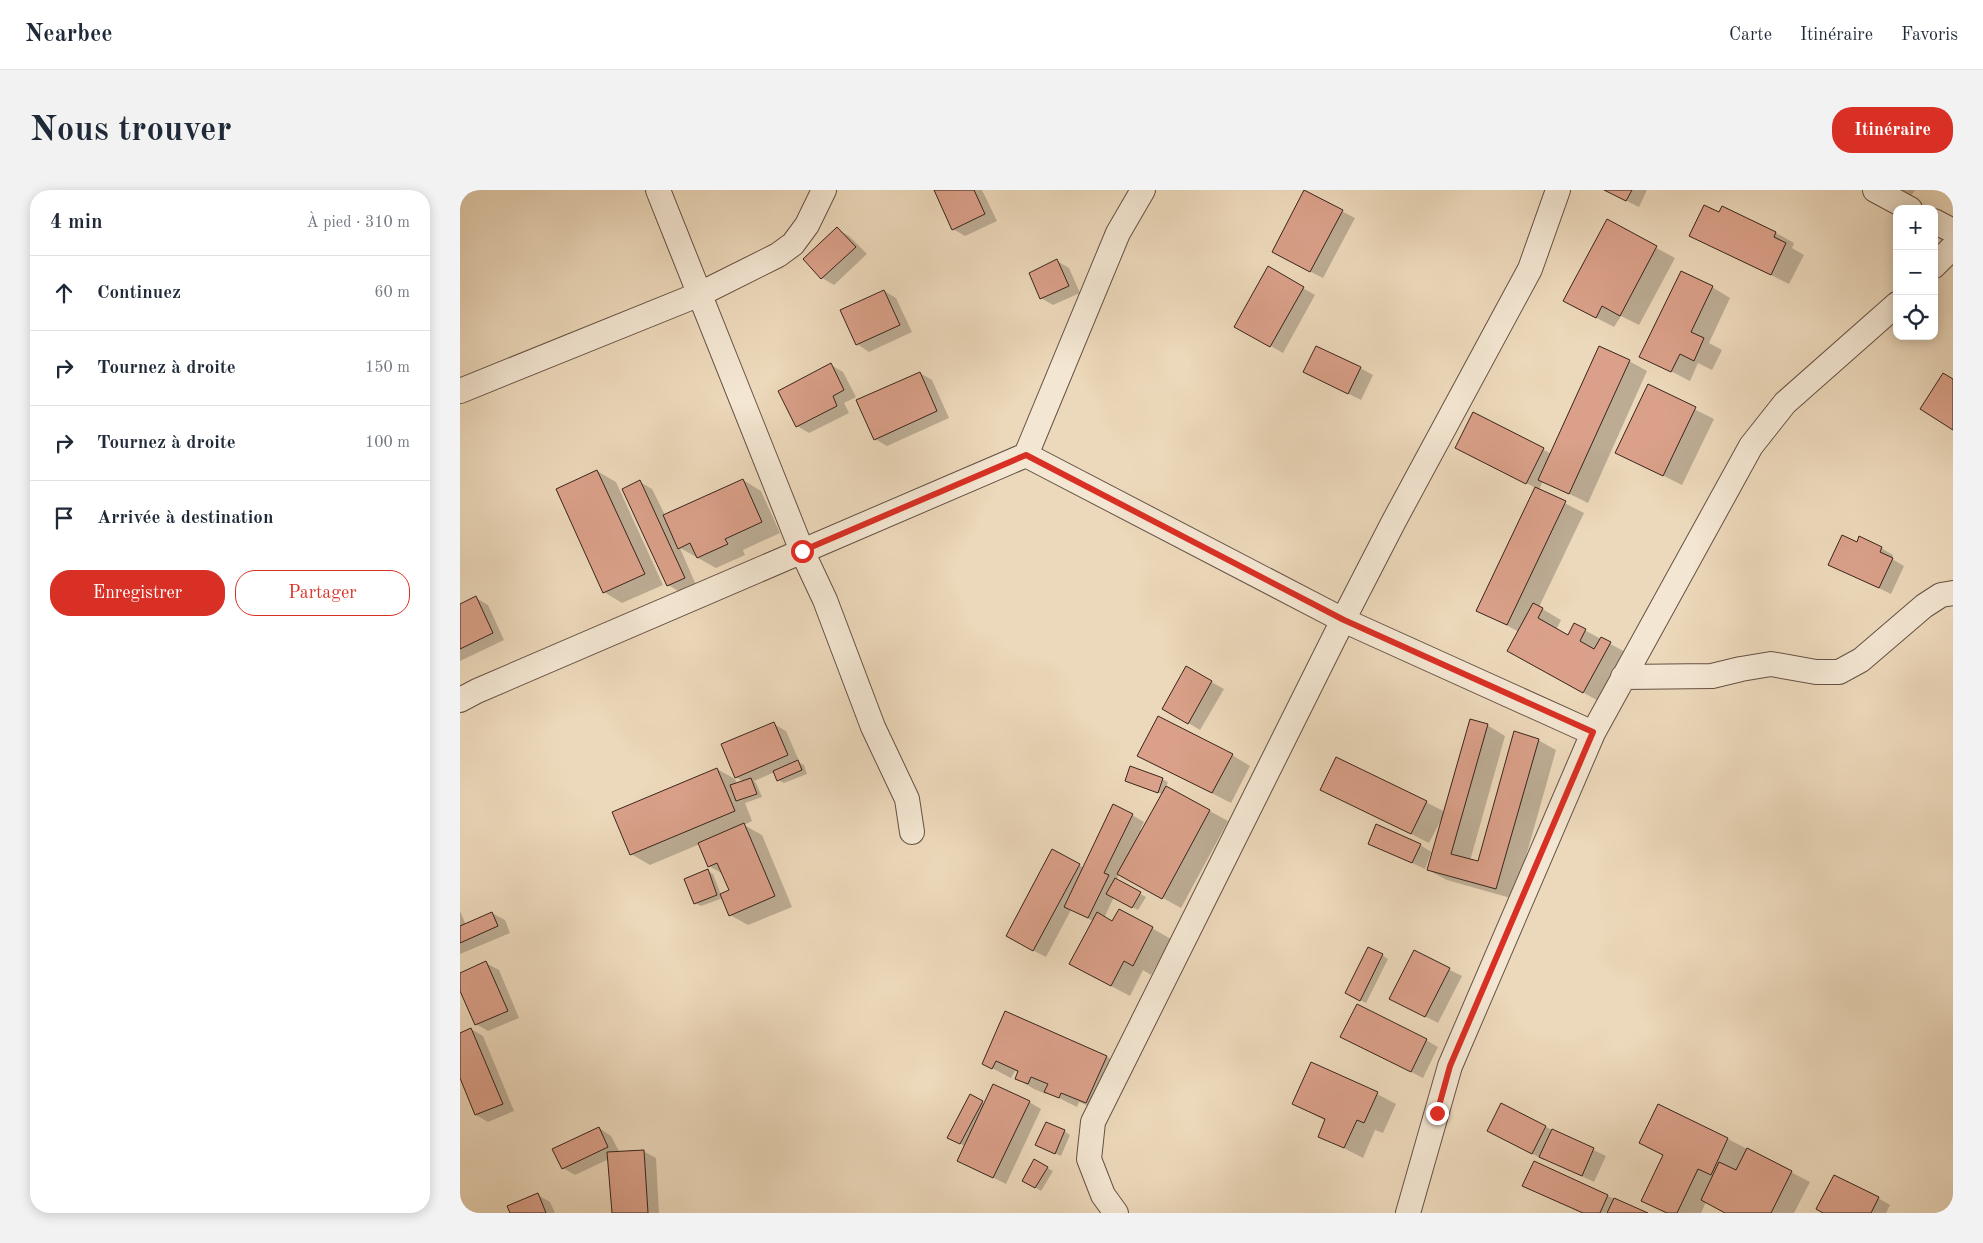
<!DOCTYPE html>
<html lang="fr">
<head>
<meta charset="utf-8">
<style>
  :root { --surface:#fff; --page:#f2f2f3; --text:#1f2937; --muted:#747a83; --line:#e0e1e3; --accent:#d93025 }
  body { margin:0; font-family:"Old Standard TT",serif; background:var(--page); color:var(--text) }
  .controls { position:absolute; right:15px; top:15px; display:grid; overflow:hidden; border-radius:10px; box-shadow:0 2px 12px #0003 }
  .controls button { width:45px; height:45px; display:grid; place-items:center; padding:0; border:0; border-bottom:1px solid var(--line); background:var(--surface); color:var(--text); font:25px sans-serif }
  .stop { position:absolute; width:15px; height:15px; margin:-11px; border:4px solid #d93025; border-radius:50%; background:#fff }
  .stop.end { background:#d93025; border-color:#fff; box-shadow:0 1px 5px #0008 }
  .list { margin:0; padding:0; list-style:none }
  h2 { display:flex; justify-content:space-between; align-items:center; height:65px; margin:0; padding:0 20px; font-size:21px }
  h2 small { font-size:16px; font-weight:400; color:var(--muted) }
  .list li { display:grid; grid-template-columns:32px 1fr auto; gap:15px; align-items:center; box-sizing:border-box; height:75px; padding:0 20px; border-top:1px solid var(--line) }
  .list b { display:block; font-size:19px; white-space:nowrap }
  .list em { font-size:16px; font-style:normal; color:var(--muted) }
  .actions { display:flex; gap:10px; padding:15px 20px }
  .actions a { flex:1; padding:11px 0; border:1px solid var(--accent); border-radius:20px; text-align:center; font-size:18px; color:var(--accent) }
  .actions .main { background:var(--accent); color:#fff }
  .icon { flex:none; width:28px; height:28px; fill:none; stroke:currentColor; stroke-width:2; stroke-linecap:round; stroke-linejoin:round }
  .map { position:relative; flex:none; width:1493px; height:1023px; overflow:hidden; border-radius:20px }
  header { display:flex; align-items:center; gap:30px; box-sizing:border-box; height:70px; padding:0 25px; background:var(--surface); border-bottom:1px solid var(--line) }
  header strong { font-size:24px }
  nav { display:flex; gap:28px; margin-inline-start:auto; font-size:18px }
  .intro { display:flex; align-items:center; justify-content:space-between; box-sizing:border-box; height:120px; padding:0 30px }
  h1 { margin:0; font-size:35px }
  .button { padding:12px 22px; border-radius:20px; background:var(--accent); color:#fff; font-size:18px; font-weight:700 }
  main { display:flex; gap:30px; padding:0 30px }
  aside { flex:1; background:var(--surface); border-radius:20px; box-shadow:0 2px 12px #0003 }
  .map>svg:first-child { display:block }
  .shadow { fill:#0003 }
  .building { fill:#daa089; stroke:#39241c }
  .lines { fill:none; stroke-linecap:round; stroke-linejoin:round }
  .minor-casing { stroke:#665144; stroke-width:26 }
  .minor { stroke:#f3e6d2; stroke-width:24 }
  .route { stroke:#d93025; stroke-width:6 }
</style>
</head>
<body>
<header>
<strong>Nearbee</strong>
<nav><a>Carte</a><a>Itinéraire</a><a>Favoris</a></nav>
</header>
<div class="intro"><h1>Nous trouver</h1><a class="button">Itinéraire</a></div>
<main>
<aside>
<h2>4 min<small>À pied · 310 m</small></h2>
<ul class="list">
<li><svg class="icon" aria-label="ahead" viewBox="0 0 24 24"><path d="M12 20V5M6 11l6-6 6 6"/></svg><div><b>Continuez</b></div><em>60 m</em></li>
<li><svg class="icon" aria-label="right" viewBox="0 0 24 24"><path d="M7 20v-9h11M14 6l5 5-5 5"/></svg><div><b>Tournez à droite</b></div><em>150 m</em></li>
<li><svg class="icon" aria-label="right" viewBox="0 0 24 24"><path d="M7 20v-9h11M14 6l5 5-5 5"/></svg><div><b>Tournez à droite</b></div><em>100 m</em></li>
<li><svg class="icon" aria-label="arrive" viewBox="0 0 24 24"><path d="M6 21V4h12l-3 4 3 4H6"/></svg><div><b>Arrivée à destination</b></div></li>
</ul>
<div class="actions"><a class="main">Enregistrer</a><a>Partager</a></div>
</aside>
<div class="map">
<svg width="1493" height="1023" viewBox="0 0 1493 1023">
  <rect width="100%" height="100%" fill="#ecd8ba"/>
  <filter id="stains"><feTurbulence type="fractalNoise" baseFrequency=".004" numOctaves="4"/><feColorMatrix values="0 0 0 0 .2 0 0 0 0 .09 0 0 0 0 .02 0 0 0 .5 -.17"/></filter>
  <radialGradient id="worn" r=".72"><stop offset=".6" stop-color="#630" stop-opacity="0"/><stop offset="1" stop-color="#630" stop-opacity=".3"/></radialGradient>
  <path class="shadow" d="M475,0H522L537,31L505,46L493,39Z
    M1145,0H1187L1179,17Z
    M1432,0H1455L1449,9Z
    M845,2L895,28L863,88L825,69Z
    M1260,23L1316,43L1334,53L1332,58L1344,65L1329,94L1231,45Z
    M1147,31L1215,68L1179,135L1161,126L1154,137L1123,121Z
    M377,39L389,46L407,64L374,95L362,88Z
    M597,71L609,78L620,103L593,115L581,108Z
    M808,78L855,105L823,163L776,136Z
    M1252,97L1270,108L1249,153L1262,160L1252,180L1238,173L1230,191L1181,166Z
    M424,101L436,108L452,142L409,162L397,154Z
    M1169,171L1187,181L1128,313L1083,291L1079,300L1124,323L1079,417L1101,430L1096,440L1108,447L1115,435L1169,464L1142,513L1067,471L1059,442L1018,420L1076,298L1009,264L1014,224L1092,264Z
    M371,175L383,182L396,207L384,213L389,223L349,243L337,236Z
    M900,178L913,185L901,210L857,188Z
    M460,183L472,190L489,228L427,256L415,249Z
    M1188,196L1254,229L1222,295L1156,262Z
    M137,281L156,292L203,395L162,413L144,402Z
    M283,290L301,301L320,343L283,360L285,365L256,378L220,358L236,395L220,402L208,395L180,292L192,299L205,325Z
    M1421,358L1433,365L1432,369L1444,376L1431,404L1370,374Z
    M16,408L28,415L44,450L0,471V415Z
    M726,478L764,499L740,540L703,518Z
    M314,534L326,541L340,573L344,575L347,584L324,593L318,590L315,582L294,591L296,593L302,607L285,613L292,631L284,635L302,645L332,717L288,735L270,725L263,708L241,716L235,713L248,681L253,684L261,705L271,701L263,684L249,676L240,654L190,675L171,664L154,623L257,579L275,589L277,594L284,592L276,587Z
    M1027,535L1045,546L1010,671L1018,673L1078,550L1096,560L1054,709L987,690L968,680L973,664L971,663L965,679L909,653L960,655L973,663L983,629L982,628L969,653L862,600L966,612L985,622Z
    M772,565L790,576L771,613L679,566Z
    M702,589L708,592L706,597L768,631L721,718L659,684L656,691L686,707L678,720L654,707L644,728L653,732L660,720L711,749L691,785L683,780L670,806L628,784L633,731L611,720L586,767L559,753L593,661L624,678L672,625L684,632L680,640L682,641L702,604L666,591Z
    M0,721L6,735L32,723L45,730L50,743L0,764Z
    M954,762L1002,786L978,833L943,815Z
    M922,765L928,769L906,813L887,803Z
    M26,773L39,780L59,828L28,841L16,834L0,798V784Z
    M546,823L647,867L665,878L645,923L619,912L617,917L587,902L586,904L574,899L556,888L559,882L555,881L551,888L524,874Z
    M11,839L23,846L54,921L28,932L16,925L0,885V844Z
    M966,850L978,857L963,888L894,853Z
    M851,874L917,904L936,914L923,943L915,940L903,968L860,946L866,931L834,914Z
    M510,906L525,914L569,912L581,919L546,994L498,970L505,956L494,951Z
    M1041,915L1146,966L1134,992L1085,969L1084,970L1041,947Z
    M1198,916L1268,949L1350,992L1334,1023H1266L1246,1012L1241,1023H1205L1183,1011L1204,966L1181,953Z
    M139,938L151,946L160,963L183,961L196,968L199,1023H153L149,969L115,985L103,978Z
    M604,941L610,945L601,966L583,958Z
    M575,971L593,981L581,1001L563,990Z
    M1064,995L1148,1006L1185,1023H1122Z
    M78,1005L90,1012L95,1023H52Z
    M1418,1008L1430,1015L1426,1023H1365Z"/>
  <path class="building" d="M474,0H514L525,24L492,40Z
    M844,0L883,20L850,82L812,62Z
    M1144,0H1172L1166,11Z
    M1244,15L1259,22L1262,16L1316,42L1314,47L1326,53L1311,85L1229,46Z
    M1147,29L1197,56L1160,126L1142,116L1136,128L1103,111Z
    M377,37L396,57L361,89L343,69Z
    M597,69L609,96L580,109L569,83Z
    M808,76L844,97L810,157L774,137Z
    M1221,81L1253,96L1231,142L1244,148L1234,171L1220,164L1211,182L1179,167Z
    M424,100L440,135L396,155L380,120Z
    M856,156L901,177L888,204L843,182Z
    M1139,156L1170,170L1109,304L1078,290Z
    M371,173L384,200L373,206L377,216L336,237L318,201Z
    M460,182L477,221L414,250L396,210Z
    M1483,183L1493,189V240L1460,219Z
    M1188,194L1236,217L1203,286L1155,263Z
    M1013,222L1084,258L1066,294L995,258Z
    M137,280L185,384L143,403L96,299Z
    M283,289L302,332L265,349L268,354L237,368L230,353L218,359L203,325Z
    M180,290L225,388L207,396L162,299Z
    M1075,297L1106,311L1047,435L1016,421Z
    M1382,345L1397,352L1399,346L1422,357L1420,362L1433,368L1419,398L1368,375Z
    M16,406L33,443L0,459V414Z
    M1073,413L1083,418L1078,428L1108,445L1114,433L1126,439L1120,451L1134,459L1141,447L1151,452L1123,503L1047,461Z
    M726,476L752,491L728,534L702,519Z
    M698,526L773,564L752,603L677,566Z
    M1010,529L1028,534L991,664L1018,671L1054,541L1079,549L1036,699L967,680Z
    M314,532L328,565L275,588L261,554Z
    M876,567L967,611L951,644L860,600Z
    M338,570L342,580L317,591L313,581Z
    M670,576L703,588L698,603L665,591Z
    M257,578L275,621L170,665L152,622Z
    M291,588L297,604L276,611L270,595Z
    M706,596L750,620L702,709L657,684Z
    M653,614L673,624L644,683L649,685L628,728L604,717Z
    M284,633L315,706L269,726L260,704L269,700L257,673L248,677L238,653Z
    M916,634L961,654L952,673L908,654Z
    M592,659L620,674L573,761L546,746Z
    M248,679L257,705L234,714L224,689Z
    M655,688L681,702L672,718L646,704Z
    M659,719L693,737L673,776L664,771L651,796L609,774L637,722L652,731Z
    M32,722L38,736L0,753V736Z
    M908,757L923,764L900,811L885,803Z
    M954,760L990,778L965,827L929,809Z
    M26,771L48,821L15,835L0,801V783Z
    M897,814L967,849L951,882L880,847Z
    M545,821L647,866L626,913L601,903L599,908L584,902L588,894L571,887L568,894L555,889L558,881L536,871L532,879L522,874Z
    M11,838L43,914L15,925L0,888V843Z
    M851,872L918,902L904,933L897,930L884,958L858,947L865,929L832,914Z
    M533,894L570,911L533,988L497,971Z
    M510,904L523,911L500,954L487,948Z
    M1041,913L1086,936L1072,964L1027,941Z
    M1198,914L1268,948L1251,985L1238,979L1217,1023H1207L1181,1011L1203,965L1179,953Z
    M586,932L605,940L595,964L575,955Z
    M139,937L148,957L102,979L92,959Z
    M1092,939L1134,958L1122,986L1079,967Z
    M1287,958L1332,981L1311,1023H1265L1241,1010L1259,972L1276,980Z
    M184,960L188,1023H152L147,962Z
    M574,969L588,977L575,998L562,991Z
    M1074,971L1148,1005L1140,1023H1123L1062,996Z
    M1374,985L1419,1007L1411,1023H1363L1356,1019Z
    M78,1003L86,1023H50L47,1016Z
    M1154,1008L1188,1023H1147Z"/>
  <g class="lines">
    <g class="minor-casing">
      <path id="minor" d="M198,0L342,361L365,410L413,537L447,609L452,642
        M683,0L658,43L566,265L883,430L934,331L1070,79L1098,0
        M1415,0L1450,19
        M1474,31L1493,41
        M1474,76L1493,57
        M0,201L240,104L318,65L333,54L347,35L364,0
        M1163,487L1252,486L1281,479L1311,474L1356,482H1379L1401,470L1464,416L1481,405L1493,403
        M0,510L17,501L566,265
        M656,1023L643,1005L629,969L633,932L883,430L1133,543
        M948,1023L990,876L1133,543L1291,256L1325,213L1437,114"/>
    </g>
    <use href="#minor" class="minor"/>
  </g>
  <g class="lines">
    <path class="route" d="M342,361L566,265L884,430L1133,542L990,876L977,923"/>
  </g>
  <rect width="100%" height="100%" filter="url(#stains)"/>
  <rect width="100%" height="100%" fill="url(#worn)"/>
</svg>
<div class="controls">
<button>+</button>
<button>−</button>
<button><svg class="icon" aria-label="locate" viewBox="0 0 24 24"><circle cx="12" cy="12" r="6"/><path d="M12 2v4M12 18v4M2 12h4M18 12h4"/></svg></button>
</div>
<div class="stop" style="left:342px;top:361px"></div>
<div class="stop end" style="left:977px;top:923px"></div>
</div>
</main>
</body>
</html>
